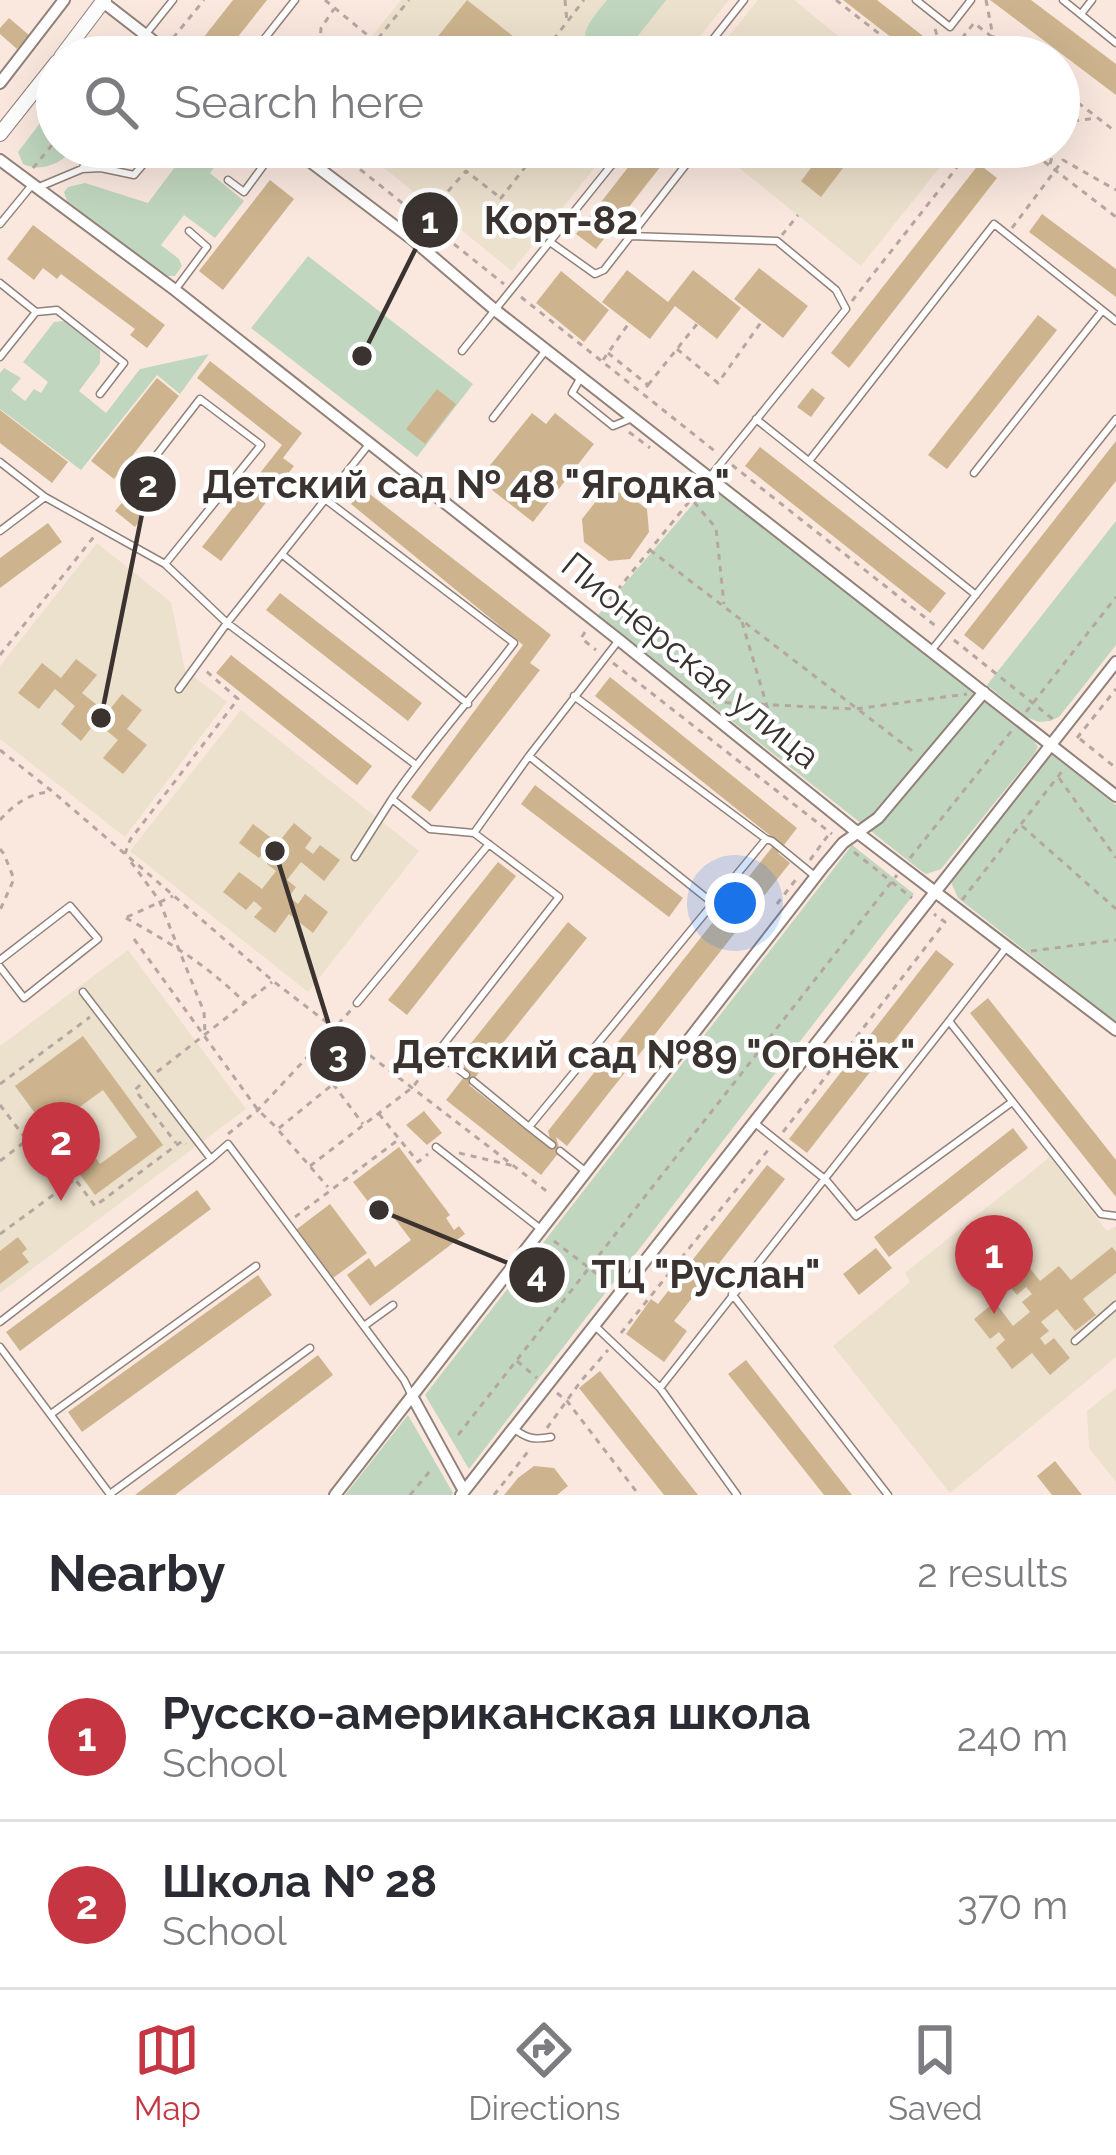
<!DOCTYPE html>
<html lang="en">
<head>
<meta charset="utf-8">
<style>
  :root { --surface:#fff; --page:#f2f2f3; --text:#2b2b33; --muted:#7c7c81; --line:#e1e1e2; --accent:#c63642 }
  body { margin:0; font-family:Raleway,sans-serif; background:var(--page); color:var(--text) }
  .you { position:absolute; left:735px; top:903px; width:42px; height:42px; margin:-30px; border:9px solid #fff; border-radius:50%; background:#1a73e8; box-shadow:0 0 0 18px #1a73e833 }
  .badge { display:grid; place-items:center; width:78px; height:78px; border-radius:50%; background:var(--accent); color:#fff; font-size:39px; font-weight:700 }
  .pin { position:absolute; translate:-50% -99px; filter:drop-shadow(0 3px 6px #0008) }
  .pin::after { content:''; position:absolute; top:63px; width:42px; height:36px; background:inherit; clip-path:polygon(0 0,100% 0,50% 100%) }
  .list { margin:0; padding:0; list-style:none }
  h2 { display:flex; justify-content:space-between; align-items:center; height:156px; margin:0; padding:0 48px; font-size:51px }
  h2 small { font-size:39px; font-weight:400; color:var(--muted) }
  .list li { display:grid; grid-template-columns:78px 1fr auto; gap:36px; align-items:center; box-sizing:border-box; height:168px; padding:0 48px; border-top:3px solid var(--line) }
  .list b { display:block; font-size:45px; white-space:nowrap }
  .list p { margin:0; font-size:39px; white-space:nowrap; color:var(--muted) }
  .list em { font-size:39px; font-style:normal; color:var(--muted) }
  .icon { flex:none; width:66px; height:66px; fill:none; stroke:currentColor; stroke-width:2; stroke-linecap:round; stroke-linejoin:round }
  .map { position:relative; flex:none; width:1116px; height:1495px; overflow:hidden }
  .search { position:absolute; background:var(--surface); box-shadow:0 12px 48px #0002; left:36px; right:36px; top:36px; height:132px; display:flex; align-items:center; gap:30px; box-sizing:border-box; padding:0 42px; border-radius:66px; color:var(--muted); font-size:45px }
  .sheet { height:492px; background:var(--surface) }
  nav { display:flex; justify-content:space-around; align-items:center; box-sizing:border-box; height:168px; border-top:3px solid var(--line); background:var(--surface); font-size:33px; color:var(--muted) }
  nav a { display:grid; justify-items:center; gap:6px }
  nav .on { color:var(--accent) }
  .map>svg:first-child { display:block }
  .education { fill:#ece1cd }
  .green { fill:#c0d6be }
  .building { fill:#cdb48e; fill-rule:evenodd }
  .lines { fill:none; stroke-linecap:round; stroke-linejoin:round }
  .service-casing { stroke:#918179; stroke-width:9 }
  .minor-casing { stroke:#918179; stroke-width:14 }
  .tertiary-casing { stroke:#918179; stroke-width:16 }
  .path { stroke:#b5a7a0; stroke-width:3; stroke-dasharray:6 6; stroke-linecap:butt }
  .service { stroke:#fff; stroke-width:6 }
  .minor { stroke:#fff; stroke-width:10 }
  .tertiary { stroke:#fff; stroke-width:14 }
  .labels { text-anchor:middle; stroke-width:9; stroke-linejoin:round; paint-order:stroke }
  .street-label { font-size:36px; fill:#3a3330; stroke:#fff }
  .leader { fill:none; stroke:#3a3330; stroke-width:4.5 }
  .callout-dot { fill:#3a3330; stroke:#fff; stroke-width:4.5 }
  .mark-label { font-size:36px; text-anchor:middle; font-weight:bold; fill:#fff }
  .callout-label { font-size:39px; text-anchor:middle; font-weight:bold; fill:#3a3330; stroke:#fff; stroke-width:9; stroke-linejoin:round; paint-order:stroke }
</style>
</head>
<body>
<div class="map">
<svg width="1116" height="1495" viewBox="0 0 1116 1495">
  <rect width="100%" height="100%" fill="#fae8df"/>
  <path class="education" d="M401,0H729L683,57H355Z
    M758,0H794L864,57H712Z
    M358,147H611L512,271Z
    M713,147H956L861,266Z
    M97,543L171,602L185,670L227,702L125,837L0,739V666Z
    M241,710L419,851L308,992L130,851Z
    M128,950L246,1109L0,1293V1046Z
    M1050,1157L1107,1231L1116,1226V1357L950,1493L833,1346L910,1282L905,1273Z
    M1116,1388V1482L1089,1448L1087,1411Z"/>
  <path class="green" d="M607,0H666L623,55L595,57C573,36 592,19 607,0Z
    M57,101V147H75C62,163 43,173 23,164L18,152Z
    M190,147H229L210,173L244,201L215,238L184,215L161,245L179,259L182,266L175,276H162L67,201L64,192L68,187L85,183L148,203Z
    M308,256L473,384L417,457L251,328Z
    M65,321L100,350V363L79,391L106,413L140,369L209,354L180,394L157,375L81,470L0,409V373L4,368L21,378L11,390L25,401L34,389L41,393L48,382L23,362L54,322Z
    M711,483L1028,731L1038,747L1035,753L941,869L926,874L920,870L598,615Z
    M1116,521V645L1059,717L1050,721L1039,722L1026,717L987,685Z
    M1050,753L1116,805V1022L958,898L951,882Z
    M852,845L914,894L469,1469L425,1395Z
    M408,1415L453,1493L452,1495H345Z"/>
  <path class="building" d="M233,0H267L222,57H208L196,47Z
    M467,0L514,37L498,57H414L430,36L435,40Z
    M843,0H877L923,36L910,52Z
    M990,0H1031L1116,64V95Z
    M9,18L29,35L17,49L0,34V28Z
    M644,147H666L672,152L596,249L576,234Z
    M827,147H859L821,197L801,181Z
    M979,164L997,178L849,368L831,353Z
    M270,180L294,199L223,290L199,271Z
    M1042,214L1116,269V297L1029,232Z
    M33,225L165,325L147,348L130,335L135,329L61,274L57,279L43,268L34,280L7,259Z
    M759,268L808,306L783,338L734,299Z
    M627,270L668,302L693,270L741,308L717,339L675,306L650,339L602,302Z
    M561,271L609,310L584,342L536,303Z
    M1038,315L1057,330L947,469L928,455Z
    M210,361L302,433L283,458L294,466L221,561L202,547L282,445L197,378Z
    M157,378L179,396L114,479L91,461Z
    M812,388L825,398L811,417L797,407Z
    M437,389L456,404L425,444L406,429Z
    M0,410L68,462L52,483L0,443Z
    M532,413L546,424L555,413L594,444L533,522L492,490L501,480L487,469Z
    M1116,441V481L983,650L964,635Z
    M760,447L946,593L930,613L745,466Z
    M362,488L551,635L530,663L540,670L430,812L411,797L523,645L351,504Z
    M624,492L647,509L649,532L630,559L609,561L584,542L582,519L601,495Z
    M125,499L145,514L135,527L115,511Z
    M48,523L62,542L0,588V558Z
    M280,593L422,703L408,721L266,610Z
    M231,655L372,766L357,785L216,673Z
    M76,659L97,675L82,693L107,713L122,694L142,710L127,729L147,745L123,774L103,758L118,740L96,722L81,741L61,724L75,706L55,689L39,709L18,693L42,663L61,678Z
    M610,677L797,828L778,853L790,863L567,1146L556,1137L560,1151L541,1175L446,1100L468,1072L456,1062L568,922L587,938L469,1085L549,1148L552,1145L548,1131L777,841L595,696Z
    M535,785L683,898L669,917L521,804Z
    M294,823L312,838L305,848L313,854L320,845L340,860L324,881L301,862L287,880L296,887L289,897L298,904L305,894L328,912L313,933L289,914L275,933L254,917L262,908L254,901L246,910L223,892L239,872L262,889L276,871L267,864L274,855L266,849L259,858L239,843L253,824L278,843Z
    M498,862L516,876L407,1015L388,1000Z
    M936,950L954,964L807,1153L789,1139Z
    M988,998L1116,1160V1197L970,1013Z
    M83,1036L163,1145L95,1195L15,1086ZM103,1090L137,1137L100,1164L66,1117Z
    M424,1111L442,1133L427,1145L406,1125Z
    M1013,1128L1028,1148L889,1257L874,1237Z
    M399,1147L450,1215L446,1218L454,1230L459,1226L465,1234L370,1306L347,1275L369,1258L375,1267L411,1240L392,1215L383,1221L353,1182Z
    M767,1165L785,1179L674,1321L687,1331L664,1362L626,1334L651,1299L658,1304Z
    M197,1190L211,1209L20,1351L6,1332Z
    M330,1204L367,1253L333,1278L297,1229Z
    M18,1237L27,1249L22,1253L29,1262L0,1284V1251Z
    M1112,1247L1116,1252V1273L1083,1299L1096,1315L1075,1331L1057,1309L1041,1322L1049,1331L1040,1338L1045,1345L1054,1338L1070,1358L1050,1375L1032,1353L1012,1369L996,1348L1005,1340L999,1332L990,1339L974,1319L995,1302L1013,1326L1030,1312L1022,1302L1032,1294L1026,1287L1017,1295L1000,1274L1021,1257L1040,1281L1059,1266L1071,1280Z
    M876,1248L892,1268L859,1295L843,1274Z
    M258,1275L272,1295L82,1432L68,1412Z
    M318,1355L333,1375L175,1495H135Z
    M746,1360L852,1495H824L728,1374Z
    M600,1371L698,1495H664L579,1388Z
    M1055,1461L1082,1495H1052L1037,1476Z
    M534,1466L554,1468L568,1486L557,1495H504L518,1478Z"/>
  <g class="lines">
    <g class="service-casing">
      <path id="service" d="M916,0L950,27L971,0
        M1063,0L1116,43
        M1081,14L1092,0
        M145,35L173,0
        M250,57L295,0
        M699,57L744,0
        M101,168L120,147
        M82,169L101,168L134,175L158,147
        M228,180L244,192L277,147
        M39,187L82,169L95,147
        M0,224L32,185
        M630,236L777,241L836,290L846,309L709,478
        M550,242L595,274L604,270L695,153L688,147
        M0,283L36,312L57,310L124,363L100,394
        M175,290L207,247L189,231
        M462,351L626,147
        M0,357L36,312
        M581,377L572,393L613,426L630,419
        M493,418L546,350
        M756,419L976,595
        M809,461L994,224L1116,321
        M0,462L45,497L165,564L227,623L416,765
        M974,473L1102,311
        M131,488L200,399L261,445L165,564
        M325,499L514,643C474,696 429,745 392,799L430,829L474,833L559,897L437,1053L466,1075
        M0,531L45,497
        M284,556L468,704
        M931,651L1116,419
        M179,689L227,623L370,443
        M574,696L766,839L772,841L816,877
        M529,756L714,904
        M474,833L529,756L619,640
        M355,857L392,799
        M0,960L70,906L98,939L24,998L0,967
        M83,992L211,1159L228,1144L404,1380L412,1396
        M357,1003L489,844
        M949,1021L1006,948
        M473,1081L529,1127
        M756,1124L826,1180L856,1216L1012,1102
        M552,1145L529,1127L766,839
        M436,1147L542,1230
        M560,1151L585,1171
        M732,1294L888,1495
        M0,1322L211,1159
        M593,1324L660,1388L737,1495
        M364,1326L393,1305
        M1075,1341L1116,1305
        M0,1347L109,1493
        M660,1388L949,1021L1101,1214L1116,1216
        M51,1414L256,1266
        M513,1428C527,1439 534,1440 551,1437
        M110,1494L310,1348"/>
    </g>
    <g class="minor-casing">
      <path id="minor" d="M103,2L174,57
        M0,83L64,0
        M291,147L412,239L495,310L1116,796
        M0,160L175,290L619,640L858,833L1116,1030
        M412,1396L464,1491
        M335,1495L823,867L843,843L878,818L984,692
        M461,1495L1116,662"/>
    </g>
    <g class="tertiary-casing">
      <path id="tertiary" d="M61,57L104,0
        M0,134L57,62"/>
    </g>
    <path class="path" d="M325,0L371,38
      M565,0L567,22
      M836,0L909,57
      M986,0L997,57
      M935,29L944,57
      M173,38L204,0
      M122,57L133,43
      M319,57L321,28L334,9
      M363,57L409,0
      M555,57L546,49L584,0
      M947,57L974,23L1018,57
      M1059,88L1116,132
      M1059,138L1062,127L1073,121L1096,118
      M332,147L504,284
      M541,147L501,198L542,232
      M1025,147L1116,217
      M1050,164L1055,147
      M33,168L57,139
      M424,218L466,171L498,196
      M1012,228L1063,160L1116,190
      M782,235L798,215
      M521,297L716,452
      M852,301L973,147
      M677,349L718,383L762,321
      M608,353L648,385L643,391
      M603,360L629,323
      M648,385L697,324
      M629,432L650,448
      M732,465L937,627
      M694,502L716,528L724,604
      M650,550L915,753
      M602,609L701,487
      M742,622L782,757
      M585,632L581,638L596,650
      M954,640L1054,720
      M0,655L96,534
      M613,663L832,834
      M713,702L855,709L967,694
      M1026,712L1116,597
      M1077,738L1116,689
      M1080,739L1116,768
      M0,750L53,792L273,981L549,1193
      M1059,778L1116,858
      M0,820C13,805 28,794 49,792
      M1022,826L1116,909
      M0,849L4,854L14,879L0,910
      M854,852L912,898
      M125,854L130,840L238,699L205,670
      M910,858L1013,729
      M810,860L829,834
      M131,862L159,900L204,1012L205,1034
      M962,900L1063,770
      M777,904L797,878
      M127,917L173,896
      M126,918C169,942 210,967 245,1003
      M134,939L258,1110L278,1129L370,1054
      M1031,951L1116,940
      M308,1058L333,1084L363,1124
      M157,1072L272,982
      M0,1084L90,1017
      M140,1085L135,1090L176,1143
      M0,1105L62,1186
      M379,1114L418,1162L428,1154
      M279,1131L328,1187
      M783,1132L945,922L934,914
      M228,1134L258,1110L352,1009
      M459,1153L514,1166
      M0,1161L27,1140
      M310,1166L413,1087L433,1060
      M295,1217L398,1140
      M0,1234L75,1179L95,1206L178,1144L183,1141L186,1144
      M554,1241L606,1281
      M621,1333L769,1149
      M517,1361L537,1378
      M557,1393L567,1401L636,1491V1495
      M547,1428L581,1381L608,1350
      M458,1435L897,875
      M410,1495L430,1471
      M494,1495L530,1449"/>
    <use href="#service" class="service"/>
    <use href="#minor" class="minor"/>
    <use href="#tertiary" class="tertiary"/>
  </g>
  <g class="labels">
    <g class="street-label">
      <text transform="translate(691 660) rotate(39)" y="13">Пионерская улица</text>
    </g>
  </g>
  <path class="leader" d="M362 356L430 220M101 718L148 484M275 851L338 1054M379 1210L537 1275"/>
  <g class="callout-dot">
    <circle cx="362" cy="356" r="12"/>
    <circle cx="101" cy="718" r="12"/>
    <circle cx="275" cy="851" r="12"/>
    <circle cx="379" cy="1210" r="12"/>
    <circle cx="430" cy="220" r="30"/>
    <circle cx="148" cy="484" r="30"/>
    <circle cx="338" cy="1054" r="30"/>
    <circle cx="537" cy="1275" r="30"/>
  </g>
  <g class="mark-label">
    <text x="430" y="233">1</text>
    <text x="148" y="497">2</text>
    <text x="338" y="1067">3</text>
    <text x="537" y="1287">4</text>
  </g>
  <g class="callout-label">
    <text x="561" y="234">Корт-82</text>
    <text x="466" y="498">Детский сад № 48 "Ягодка"</text>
    <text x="654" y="1068">Детский сад №89 "Огонёк"</text>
    <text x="706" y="1288">ТЦ "Руслан"</text>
  </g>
</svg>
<div class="you"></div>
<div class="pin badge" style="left:994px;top:1314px">1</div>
<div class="pin badge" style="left:61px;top:1201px">2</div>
<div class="search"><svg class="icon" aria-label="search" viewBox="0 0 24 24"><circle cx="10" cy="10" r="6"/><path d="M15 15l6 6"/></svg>Search here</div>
</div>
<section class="sheet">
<h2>Nearby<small>2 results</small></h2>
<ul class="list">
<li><span class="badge">1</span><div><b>Русско-американская школа</b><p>School</p></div><em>240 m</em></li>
<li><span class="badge">2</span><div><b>Школа № 28</b><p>School</p></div><em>370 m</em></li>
</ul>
</section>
<nav>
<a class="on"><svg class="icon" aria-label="map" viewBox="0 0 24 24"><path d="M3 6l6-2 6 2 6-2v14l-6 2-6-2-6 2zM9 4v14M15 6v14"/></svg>Map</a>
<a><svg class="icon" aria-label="directions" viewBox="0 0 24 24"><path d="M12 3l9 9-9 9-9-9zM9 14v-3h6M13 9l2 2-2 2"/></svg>Directions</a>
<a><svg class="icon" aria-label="saved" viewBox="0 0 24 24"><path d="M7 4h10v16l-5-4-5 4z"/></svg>Saved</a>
</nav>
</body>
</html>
